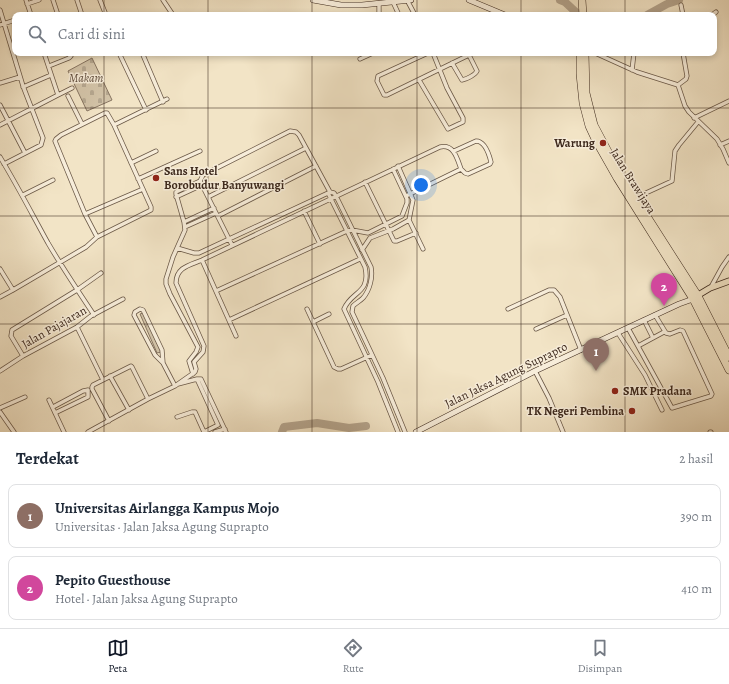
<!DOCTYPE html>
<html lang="id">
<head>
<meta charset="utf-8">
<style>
  :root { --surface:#fff; --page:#f2f2f3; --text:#1f2937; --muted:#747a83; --line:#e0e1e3; --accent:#111827 }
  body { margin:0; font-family:Alegreya,serif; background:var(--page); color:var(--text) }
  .you { position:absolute; left:421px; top:185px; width:14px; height:14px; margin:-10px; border:3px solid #fff; border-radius:50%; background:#1a73e8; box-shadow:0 0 0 6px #1a73e833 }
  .badge { display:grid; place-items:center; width:26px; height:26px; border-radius:50%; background:var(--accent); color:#fff; font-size:13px; font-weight:700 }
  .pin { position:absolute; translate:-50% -33px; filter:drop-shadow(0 1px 2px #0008) }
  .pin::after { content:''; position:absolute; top:21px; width:14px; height:12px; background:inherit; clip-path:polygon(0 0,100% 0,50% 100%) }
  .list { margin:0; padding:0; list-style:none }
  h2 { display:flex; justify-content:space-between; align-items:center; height:52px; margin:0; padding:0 16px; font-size:17px }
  h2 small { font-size:13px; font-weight:400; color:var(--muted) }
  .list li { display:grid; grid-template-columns:26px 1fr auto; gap:12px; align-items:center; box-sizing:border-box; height:64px; margin:0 8px 8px; padding:0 8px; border:1px solid var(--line); border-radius:8px }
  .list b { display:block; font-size:15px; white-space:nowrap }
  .list p { margin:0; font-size:13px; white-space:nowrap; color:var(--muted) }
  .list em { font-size:13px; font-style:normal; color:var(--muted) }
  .icon { flex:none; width:22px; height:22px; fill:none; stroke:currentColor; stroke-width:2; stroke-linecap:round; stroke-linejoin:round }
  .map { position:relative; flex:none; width:729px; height:432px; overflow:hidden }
  .search { position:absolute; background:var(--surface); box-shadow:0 2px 6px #0003; left:12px; right:12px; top:12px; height:44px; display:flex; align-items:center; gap:10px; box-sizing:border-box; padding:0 14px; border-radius:8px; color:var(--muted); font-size:15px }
  .sheet { height:196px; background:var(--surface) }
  nav { display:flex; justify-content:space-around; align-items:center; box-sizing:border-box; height:56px; border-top:1px solid var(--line); background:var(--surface); font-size:11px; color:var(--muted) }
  nav a { display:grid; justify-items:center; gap:2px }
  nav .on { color:var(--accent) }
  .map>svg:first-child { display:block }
  .grass { fill:url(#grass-tufts); stroke:#887663 }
  .cemetery { fill:url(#cemetery-stones); stroke:#887663 }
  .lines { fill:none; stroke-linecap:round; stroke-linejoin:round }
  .river { stroke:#b4a48d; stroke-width:8 }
  .street-casing { stroke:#6a5847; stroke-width:5 }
  .secondary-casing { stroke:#3d291d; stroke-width:6 }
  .primary-casing { stroke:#3d291d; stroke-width:7 }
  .highway-casing { stroke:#3d291d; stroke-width:8 }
  .street { stroke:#f7edda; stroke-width:3.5 }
  .secondary { stroke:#f7edda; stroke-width:5 }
  .primary { stroke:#f2e4c6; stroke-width:5.5 }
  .highway { stroke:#f2e4c6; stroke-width:7 }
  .grid { fill:none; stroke:#3d291d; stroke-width:1; stroke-opacity:0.55 }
  .poi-dot { fill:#8f2418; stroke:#f7edda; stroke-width:1.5 }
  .labels { text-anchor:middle; stroke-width:3; stroke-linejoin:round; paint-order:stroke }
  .park-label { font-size:12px; font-style:italic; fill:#625040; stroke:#f7edda }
  .poi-label { font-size:12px; font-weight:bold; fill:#3d291d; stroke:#f7edda; text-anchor:end }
  .street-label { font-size:12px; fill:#3d291d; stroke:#f7edda }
</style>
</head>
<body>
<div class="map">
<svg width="729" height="432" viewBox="0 0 729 432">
  <defs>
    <pattern id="grass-tufts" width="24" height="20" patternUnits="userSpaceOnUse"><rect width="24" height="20" fill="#d3c4a9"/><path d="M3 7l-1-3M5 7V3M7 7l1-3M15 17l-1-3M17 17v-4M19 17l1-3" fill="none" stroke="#b6a891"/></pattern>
    <pattern id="cemetery-stones" width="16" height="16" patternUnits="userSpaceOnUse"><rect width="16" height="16" fill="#d3c4a9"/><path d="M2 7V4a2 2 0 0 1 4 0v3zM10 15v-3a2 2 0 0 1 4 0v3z" fill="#b6a891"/></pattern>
  </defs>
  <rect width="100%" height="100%" fill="#f2e4c6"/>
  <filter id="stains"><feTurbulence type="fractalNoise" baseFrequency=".005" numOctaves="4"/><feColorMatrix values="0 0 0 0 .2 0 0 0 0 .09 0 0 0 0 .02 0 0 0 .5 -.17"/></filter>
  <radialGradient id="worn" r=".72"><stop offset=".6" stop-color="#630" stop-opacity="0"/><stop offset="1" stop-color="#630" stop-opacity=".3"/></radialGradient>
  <path class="grass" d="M143,313L161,352L157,353L140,314Z"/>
  <path class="cemetery" d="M92,58L112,100L87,111L68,71Z"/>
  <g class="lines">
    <path class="river" d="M560,0L565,2L579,15
      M647,15L667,4L679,0
      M282,432L284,427L317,423L349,428L366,426"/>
    <g class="street-casing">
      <path id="street" d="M26,0L31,15
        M53,0L58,15
        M77,0L82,15
        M100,0L106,15
        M163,0L173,15
        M407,0L415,15
        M393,2L399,15
        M27,4L39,0
        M681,5L683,15
        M0,10L23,86L43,138L41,145L4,164
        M379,15V3
        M712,15L716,12
        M0,25L15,20
        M119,53L146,110
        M428,53L378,76L377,81L384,95H387L473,53
        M595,53L637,72L678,85L685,106L689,112L717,139L723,149L729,163
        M143,55L163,102
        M360,59L373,53
        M452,63L462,80C467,79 475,75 477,71L469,55
        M49,66L69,58L71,56L70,53
        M632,70L634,53
        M419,80L448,129L463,122V118L447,88L433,53
        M0,83L20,77
        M678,85L686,79L687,76L683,53
        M23,87L51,75
        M58,95L72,88
        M68,96L82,124
        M0,105L25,153
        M694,118L729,101
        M0,125L58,95L44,53
        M114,125L167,99
        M720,145L729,141
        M0,157C17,185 32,214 48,243C62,267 78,291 94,315
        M131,163L156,151
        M138,179L200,151
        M365,182L394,241H397L416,233
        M330,192L334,193L336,196L371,267C373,277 370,290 363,298C360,301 356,303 353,306L352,312L383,378L405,432
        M23,195L53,180
        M406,196L461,169L465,173L468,174L490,164L491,162C489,154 485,141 476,141L454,151
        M176,197L202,185
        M208,197L306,148
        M635,198L672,181L675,151L679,145L698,122
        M304,211L320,244
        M85,214L143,189
        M218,216L316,166
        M409,220L423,249
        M184,222L214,208
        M185,227L216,213
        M232,245L200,181L203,175L290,131L296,132L299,135L330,192L328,193L365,267C371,294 351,291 344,309L378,382L398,432
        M177,248L194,253H199L328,193
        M362,250L370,238L393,229L409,220L413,200L398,166
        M202,260L236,336
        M0,269L13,290
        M711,287L722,267L729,257
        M216,291L347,231L352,230L368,233L402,216L407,203V199L393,169
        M0,297L13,290L86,247L97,237L151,210V207L114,125L107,113H105L61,135L56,139L55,141L85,214L97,237
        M140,309L143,310L162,350L163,363L155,355L134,315L135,312Z
        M307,309L334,367L338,369H341L372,355
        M508,309L549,290H554L560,297L581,350
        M229,320L360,259
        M644,320L653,338
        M313,322L329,314
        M77,327L103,380
        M628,328L672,408L711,396L712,394L683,331L680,330L670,334L666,333L655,315
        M536,329L567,315
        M618,333L645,375L662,410
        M638,346L664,332
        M23,356L11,336L12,330L77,290L101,273
        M163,363L175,386
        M0,371L23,356L77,327L91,316L123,299
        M535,371L549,398L563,432
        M193,374L189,361L196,352L198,347L170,294L166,284V279L173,257L185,230L184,222L176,194V192L200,181
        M110,376L129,410
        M197,379L218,425L204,432
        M197,379H201L226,432
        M178,384L197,379
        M49,400L64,432
        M53,407L83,391L88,390V397L55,413
        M0,408L25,397
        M0,412L14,432
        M177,417L192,412H195L204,432
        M109,421L92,389V387L93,385L131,366L132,367L148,399
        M88,432L148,399L175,386L195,372L196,369L194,362L203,352L204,346L176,283C176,267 190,265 202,260L440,147C454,144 457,158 461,169
        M215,432L225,429
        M710,432H711"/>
    </g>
    <g class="secondary-casing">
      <path id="secondary" d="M313,0L341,5H362L411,0
        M469,0L505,15
        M416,432L535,371L679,304L693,299"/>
    </g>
    <g class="primary-casing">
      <path id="primary" d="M695,297L710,288L729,281"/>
    </g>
    <g class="highway-casing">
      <path id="highway" d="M582,0L583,15
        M580,53V74L583,103L589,126L596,141L617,178L693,299L729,370
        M585,53L586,93L594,125L620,174L698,296L729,357"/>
    </g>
    <use href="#street" class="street"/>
    <use href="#secondary" class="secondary"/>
    <use href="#primary" class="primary"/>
    <use href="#highway" class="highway"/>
  </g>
  <path class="grid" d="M104,0V15M208,0V15M312,0V15M417,0V15M521,0V15M625,0V15M104,53V432M208,53V432M312,53V432M417,53V432M521,53V432M625,53V432M0,108H729M0,216H729M0,324H729"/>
  <g class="poi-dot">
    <circle cx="603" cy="143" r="4"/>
    <circle cx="156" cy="178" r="4"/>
    <circle cx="615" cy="391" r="4"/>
    <circle cx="632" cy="411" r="4"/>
  </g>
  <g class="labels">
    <g class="park-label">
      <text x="86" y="82">Makam</text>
    </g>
    <g class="poi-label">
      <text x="595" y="147">Warung</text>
      <text x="164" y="175" text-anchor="start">Sans Hotel<tspan x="164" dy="14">Borobudur Banyuwangi</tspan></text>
      <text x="623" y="395" text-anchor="start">SMK Pradana</text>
      <text x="624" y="415">TK Negeri Pembina</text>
    </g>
    <g class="street-label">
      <text transform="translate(633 181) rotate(58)" y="4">Jalan Brawijaya</text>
      <text transform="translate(54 327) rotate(-30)" y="4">Jalan Pajajaran</text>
      <text transform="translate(506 375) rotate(-26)" y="4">Jalan Jaksa Agung Suprapto</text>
    </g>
  </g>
  <rect width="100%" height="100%" filter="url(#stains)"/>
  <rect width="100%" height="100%" fill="url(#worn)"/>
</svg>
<div class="you"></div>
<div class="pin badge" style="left:596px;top:371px;background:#8d6e63">1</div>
<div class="pin badge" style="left:664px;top:306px;background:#d1479c">2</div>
<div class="search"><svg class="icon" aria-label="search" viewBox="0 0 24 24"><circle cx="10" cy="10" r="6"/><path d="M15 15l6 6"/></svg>Cari di sini</div>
</div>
<section class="sheet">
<h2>Terdekat<small>2 hasil</small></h2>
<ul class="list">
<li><span class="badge" style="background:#8d6e63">1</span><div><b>Universitas Airlangga Kampus Mojo</b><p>Universitas · Jalan Jaksa Agung Suprapto</p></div><em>390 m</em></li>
<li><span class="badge" style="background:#d1479c">2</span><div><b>Pepito Guesthouse</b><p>Hotel · Jalan Jaksa Agung Suprapto</p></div><em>410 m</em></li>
</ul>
</section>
<nav>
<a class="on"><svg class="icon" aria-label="map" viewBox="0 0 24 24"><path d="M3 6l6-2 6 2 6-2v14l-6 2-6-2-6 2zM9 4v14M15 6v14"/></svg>Peta</a>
<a><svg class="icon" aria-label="directions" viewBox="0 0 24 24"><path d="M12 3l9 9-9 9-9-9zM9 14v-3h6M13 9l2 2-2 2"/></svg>Rute</a>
<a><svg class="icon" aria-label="saved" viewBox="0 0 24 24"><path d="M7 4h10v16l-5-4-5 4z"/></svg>Disimpan</a>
</nav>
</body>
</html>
